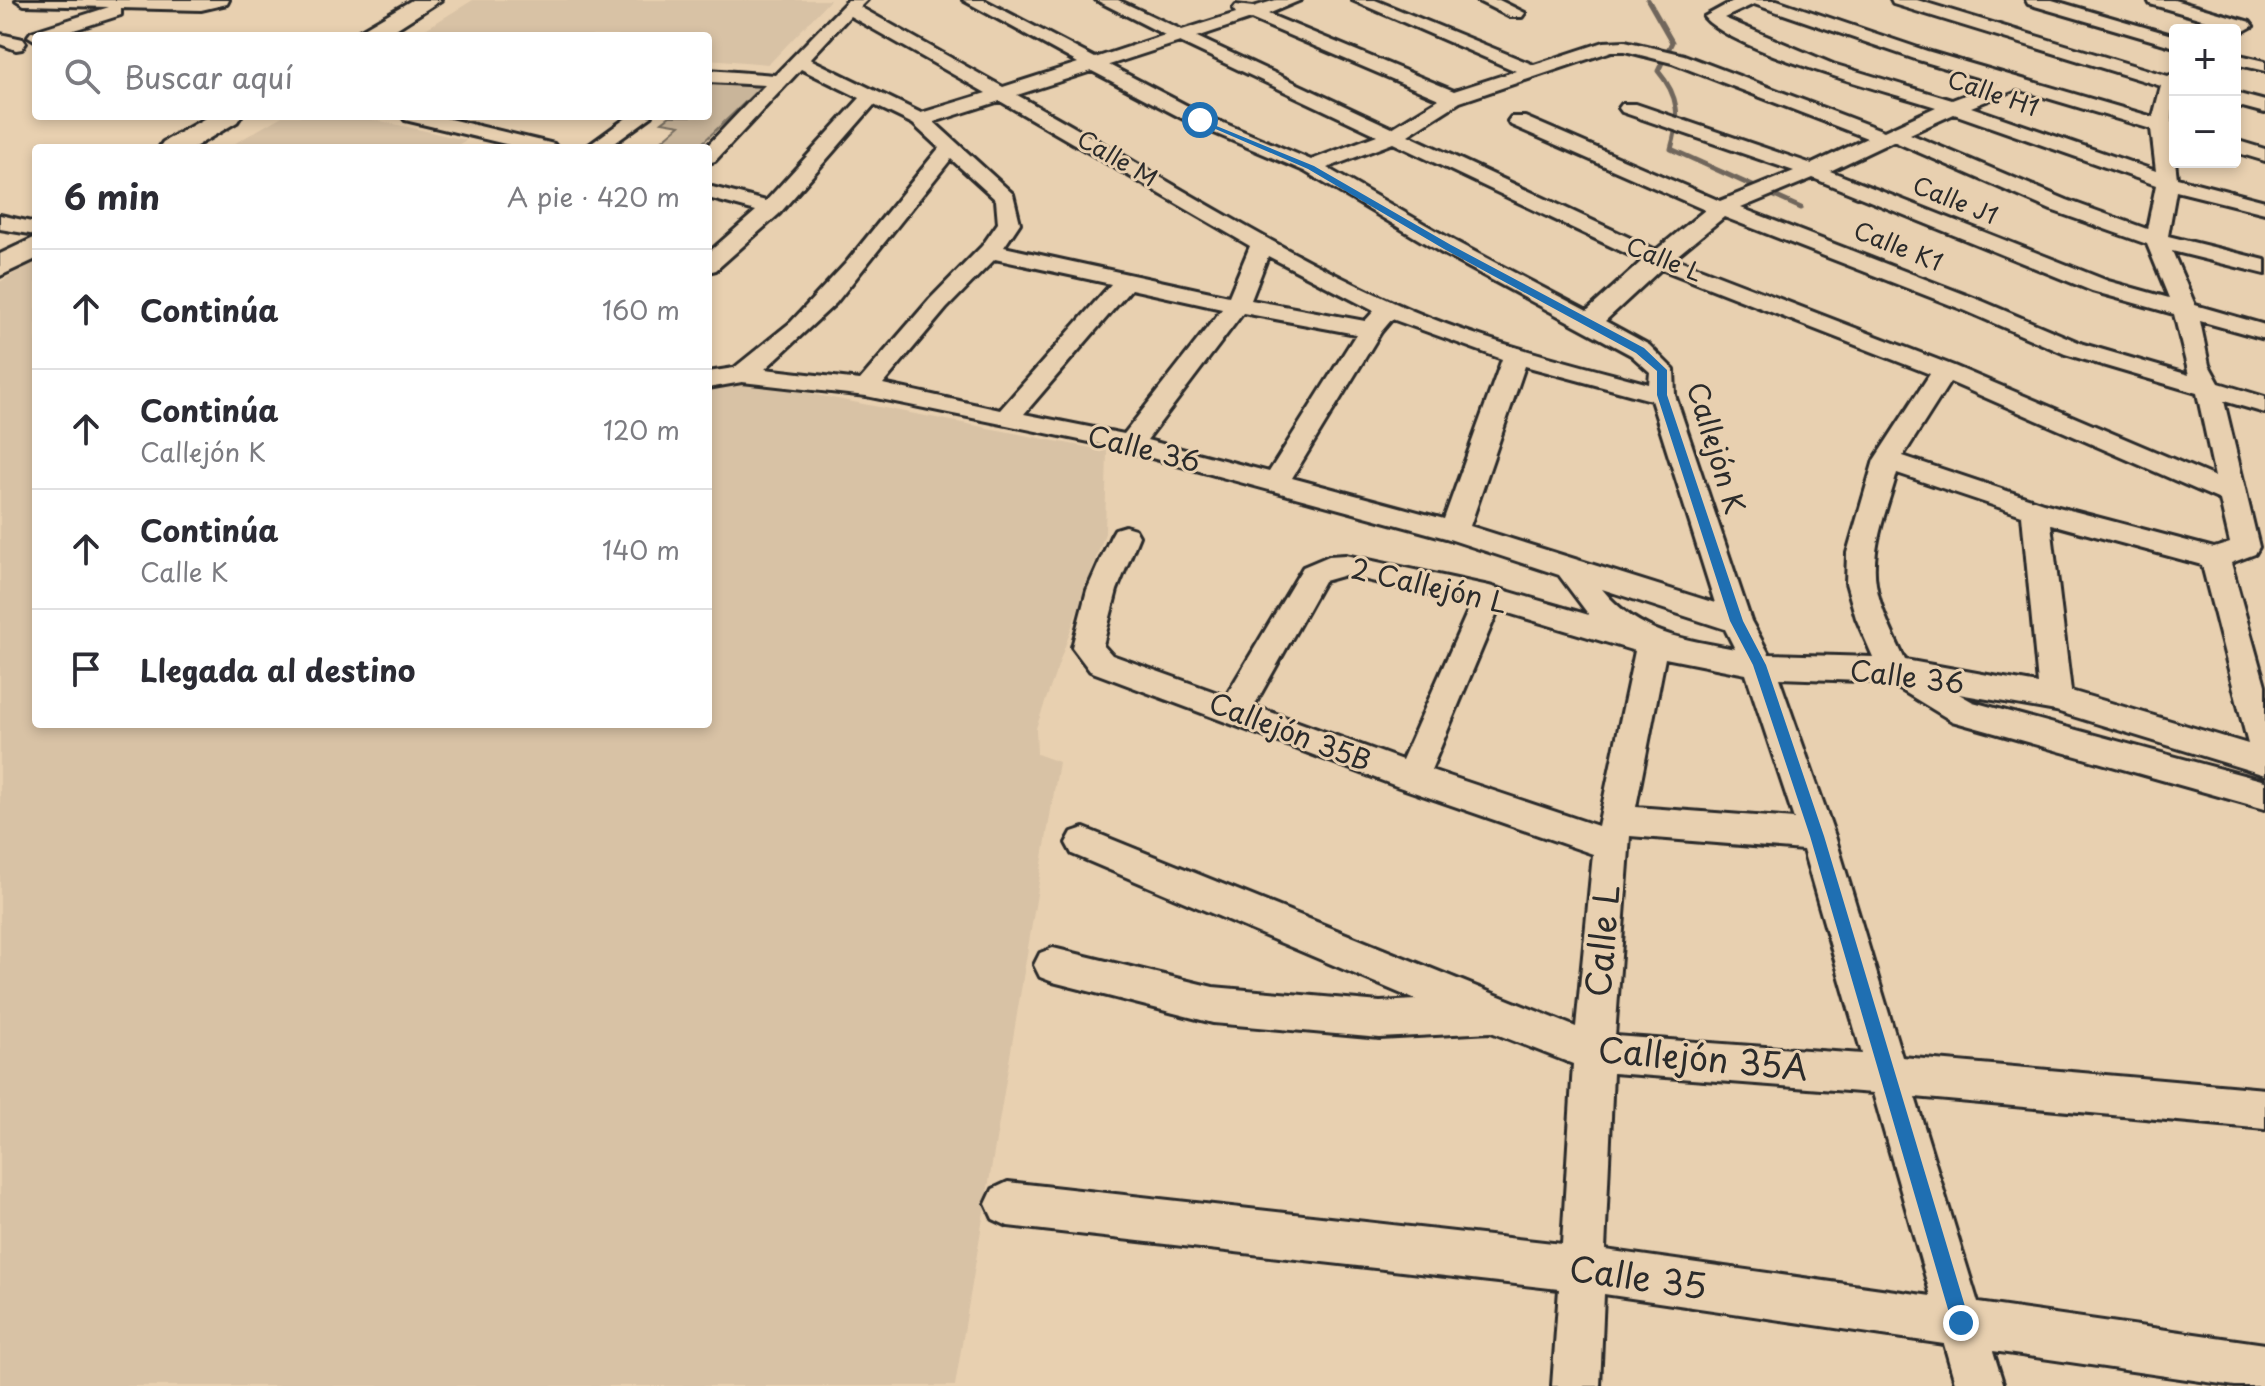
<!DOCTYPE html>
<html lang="es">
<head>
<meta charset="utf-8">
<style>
  :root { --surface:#fff; --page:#f7f7f7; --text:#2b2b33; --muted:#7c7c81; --line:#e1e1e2 }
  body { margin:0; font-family:"Playpen Sans",sans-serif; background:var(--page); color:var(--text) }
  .controls { position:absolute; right:24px; top:24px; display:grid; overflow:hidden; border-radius:8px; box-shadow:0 4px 12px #0003 }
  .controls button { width:72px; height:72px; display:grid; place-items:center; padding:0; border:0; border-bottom:2px solid var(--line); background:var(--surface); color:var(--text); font:40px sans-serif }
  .stop { position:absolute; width:24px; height:24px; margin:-18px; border:6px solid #1f6fb2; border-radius:50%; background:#fff }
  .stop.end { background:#1f6fb2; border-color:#fff; box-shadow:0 2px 8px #0008 }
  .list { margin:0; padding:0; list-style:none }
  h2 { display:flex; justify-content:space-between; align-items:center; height:104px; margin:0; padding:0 32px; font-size:34px }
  h2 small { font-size:26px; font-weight:400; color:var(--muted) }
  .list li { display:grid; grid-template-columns:52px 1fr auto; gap:24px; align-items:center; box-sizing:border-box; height:120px; padding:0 32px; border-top:2px solid var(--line) }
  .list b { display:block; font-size:30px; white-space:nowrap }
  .list p { margin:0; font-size:26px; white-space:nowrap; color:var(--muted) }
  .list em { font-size:26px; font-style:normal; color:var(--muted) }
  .icon { flex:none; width:44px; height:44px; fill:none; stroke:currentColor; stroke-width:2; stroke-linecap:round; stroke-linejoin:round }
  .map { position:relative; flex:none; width:2265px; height:1386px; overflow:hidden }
  .search { position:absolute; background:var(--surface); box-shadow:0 4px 12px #0003; left:32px; top:32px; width:680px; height:88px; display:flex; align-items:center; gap:20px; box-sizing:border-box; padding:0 28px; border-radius:8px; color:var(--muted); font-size:30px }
  .panel { position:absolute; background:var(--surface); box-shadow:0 4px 12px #0003; left:32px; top:144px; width:680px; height:584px; border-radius:8px }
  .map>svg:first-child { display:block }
  .built { fill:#d8c2a5 }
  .green { fill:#c9b59a; stroke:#7a7062; stroke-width:2 }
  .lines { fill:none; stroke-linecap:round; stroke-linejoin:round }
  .stream { stroke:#6f665b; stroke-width:5 }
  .street-casing { stroke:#2b2b2b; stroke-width:6 }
  .secondary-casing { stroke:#2b2b2b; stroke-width:6 }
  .street { fill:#e8d0b0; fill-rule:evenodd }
  .secondary { fill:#e8d0b0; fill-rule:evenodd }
  .route { fill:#1f6fb2 }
  .labels { text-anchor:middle; stroke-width:6; stroke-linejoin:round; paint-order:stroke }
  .far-street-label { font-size:24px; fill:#2b2b2b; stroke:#e8d0b0 }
  .street-label { font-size:28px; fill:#2b2b2b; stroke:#e8d0b0 }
  .near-street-label { font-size:34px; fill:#2b2b2b; stroke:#e8d0b0 }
</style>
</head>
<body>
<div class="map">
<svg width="2265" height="1386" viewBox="0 0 2265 1386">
  <rect width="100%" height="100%" fill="#e8d0b0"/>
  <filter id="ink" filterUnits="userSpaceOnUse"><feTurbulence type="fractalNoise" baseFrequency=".0125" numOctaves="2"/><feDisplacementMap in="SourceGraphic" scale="16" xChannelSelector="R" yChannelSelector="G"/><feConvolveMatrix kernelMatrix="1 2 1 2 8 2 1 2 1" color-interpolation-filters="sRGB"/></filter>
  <g filter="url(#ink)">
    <path class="built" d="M473,0H830L769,64L708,59V36H414Z
      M282,116H358L466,140L453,148H227Z
      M36,261V724H708V374L1107,451L1105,533L1036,728L1037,754L1059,762L955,1386H0V282Z"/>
    <path class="green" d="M714,79L764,84L697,148H653L680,125L662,122L670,116H708V85Z"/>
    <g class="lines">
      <path class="stream" d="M1648,0L1672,42L1658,71C1680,97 1680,118 1671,149L1801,208"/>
      <g class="street-casing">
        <path id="street" d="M16,0H229L227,4L201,10L121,8V15L55,36H36V41L28,36L31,32L109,7L24,5Z
          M848,0H867L860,7L1003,87L1078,63L963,0H984L1095,58L1165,35L1096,0H1118L1182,30L1236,13L1233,9L1236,5L1253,7L1276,0H1301L1268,14L1454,91L1516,71L1352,0H1375L1534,65L1604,42L1625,41L1684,55L1884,131L1936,107C1888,92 1732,51 1704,17L1735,0H1777L1927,51L2153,117L2161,86L1893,4L1891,0H1917L2168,76L2175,74L2172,123L2175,124V136L2172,135L2177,178L2265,201V213L2176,191L2168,236L2265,260V274L2172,251L2195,305L2265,325V339L2200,321L2209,365L2219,383L2265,397V413L2224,401L2259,547L2255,554L2231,563L2265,685V775L2056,711L1959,694L1973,702L2265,781V809L1952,721L1888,682L1779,678L1835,836L1902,1057L2265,1089V1129L1915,1097L1978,1303L2265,1344V1386H2235L1993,1351L2004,1386H1956L1944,1344L1604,1294L1600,1386H1552L1559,1289L1008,1226L993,1219L986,1204L993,1189L1008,1182L1562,1244L1573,1064L1491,1032L1380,1038L1213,1023L1053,982L1040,977L1034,965L1040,953L1053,948L1213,987L1380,1002L1416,1000L1072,854L1066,843L1072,832L1084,828L1576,1027L1593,854L1399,787L1090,671L1072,647L1087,590L1111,536L1115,529L1125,526L1135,529L1139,536L1117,590L1103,645L1112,655L1226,696L1303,567L1329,556L1345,555L1489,586L1589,615L1559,575L1446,538L1104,445L866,396L742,382L708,388V372L734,368L791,322L846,263L939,148L913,124L874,105L779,214L716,270L708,272V253L756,211L708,198V186L766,201L860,98L801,69L715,161L708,163V148H705L765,85L708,82V70L775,75ZM1754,4L1915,59L1997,83L1952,100L1833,64L1724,18ZM850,16L986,93L921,113L810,59ZM1251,19L1439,99L1392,128L1197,37ZM1180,42L1377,135L1311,160L1207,116L1109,65ZM1612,51H1625L1672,63L1867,138L1812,164L1636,104H1622L1619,108L1622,112L1794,171L1720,201L1525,117H1511L1508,121L1511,125L1705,210L1656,250L1408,135L1460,102ZM1092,71L1193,124L1304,171L1440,252L1631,355L1650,372L1649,384C1564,361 1476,340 1395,303C1264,244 1143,164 1017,95ZM2017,89L2151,129L2156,171L1971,107ZM1000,101L1250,246L1229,296L1004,247L1020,223L1013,194L934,122ZM1954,114L2156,185L2147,229L2067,200L1910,134ZM1893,141L2051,210L2147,244L2169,298L2108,281L1830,171ZM1393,143L1642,261L1587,311L1456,242L1327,168ZM951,159L996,200L998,223L982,246L930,299L860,380L765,369L836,303ZM1813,178L2092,291L2174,314L2189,375L2083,344L1982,301L1741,208ZM1724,217L1966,311L2065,354L2197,393L2215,477L1954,366L1674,258ZM1268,256L1374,311L1365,321L1251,300ZM995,259L1111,284L1000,410L883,384L946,309ZM1661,269L1930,374L1874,460L1847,553L1846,583L1856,618L1873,657L1769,654L1751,621L1675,395L1674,370L1649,345L1605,321ZM1131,289L1222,309L1124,434L1024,414ZM1243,313L1356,334L1269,472L1147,440ZM1392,319L1502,359L1444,519L1292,478L1381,332ZM1525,366L1651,400L1715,603L1470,526ZM1950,382L2220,500L2230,543L2214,548L2043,503L1903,456ZM1897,473L2022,515L2038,684L1905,660C1894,636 1880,610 1876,584C1870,547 1888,507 1897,473ZM2051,524L2202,565L2248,744L2071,691ZM1345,575L1471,604L1402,760L1254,706L1324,581ZM1602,589L1725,629L1735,649C1680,638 1640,635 1602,589ZM1498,610L1635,651L1598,826L1431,770ZM1665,658L1746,674L1794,819L1636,807ZM1630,836L1803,850L1862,1054L1615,1036ZM1613,1073L1873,1093L1931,1296L1605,1250Z
          M1476,0H1499L1525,13L1522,17H1510Z
          M2026,0H2052L2175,36V47L2028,4Z
          M2148,0H2174L2250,22L2253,26L2244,31L2150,4Z
          M0,34L23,39L26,43L22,49L16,50L0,44Z
          M2235,54L2265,61V71L2235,64Z
          M2235,93L2265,101V113L2235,105Z
          M402,116H437L554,144L557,148H522L405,120Z
          M629,116H652L608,148H585Z
          M2235,140L2265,149V161L2235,152Z
          M0,215L36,223V235L0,229Z"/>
      </g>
      <g class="secondary-casing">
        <path id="secondary" d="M412,0H441L385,36H356L359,31Z
          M209,116H241L237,122L193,148H159L163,142Z
          M36,237V259L0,276V254Z"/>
      </g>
      <use href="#street" class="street"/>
      <use href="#secondary" class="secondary"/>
    </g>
  </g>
  <path class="route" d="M1197,118L1314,166L1451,245L1644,348L1667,370V395L1743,621L1766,665L1824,836L1970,1323L1968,1330L1961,1332L1955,1330L1952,1323L1810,836L1753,665L1730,621L1657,395V371L1636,353L1444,249L1308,169L1197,121Z"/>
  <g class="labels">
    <g class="far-street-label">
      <text transform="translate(1993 94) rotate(19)" y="8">Calle H1</text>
      <text transform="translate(1117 159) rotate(30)" y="8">Calle M</text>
      <text transform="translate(1955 201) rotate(22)" y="8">Calle J1</text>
      <text transform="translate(1898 247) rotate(22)" y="8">Calle K1</text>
      <text transform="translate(1664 260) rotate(22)" y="8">Calle L</text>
    </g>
    <g class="street-label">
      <text transform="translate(1716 448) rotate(73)" y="10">Callejón K</text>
      <text transform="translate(1144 449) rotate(14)" y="10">Calle 36</text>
      <text transform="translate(1429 586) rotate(13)" y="10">2 Callejón L</text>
      <text transform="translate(1907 677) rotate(7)" y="10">Calle 36</text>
      <text transform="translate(1290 732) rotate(21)" y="10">Callejón 35B</text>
    </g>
    <g class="near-street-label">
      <text transform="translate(1603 941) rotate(-85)" y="12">Calle L</text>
      <text transform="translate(1703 1059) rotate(5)" y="12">Callejón 35A</text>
      <text transform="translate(1638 1278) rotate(8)" y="12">Calle 35</text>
    </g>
  </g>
</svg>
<div class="controls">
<button>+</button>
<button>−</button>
</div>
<div class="stop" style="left:1200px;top:120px"></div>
<div class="stop end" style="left:1961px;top:1323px"></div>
<div class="search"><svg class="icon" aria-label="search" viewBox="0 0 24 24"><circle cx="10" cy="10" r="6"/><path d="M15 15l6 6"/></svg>Buscar aquí</div>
<section class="panel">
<h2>6 min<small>A pie · 420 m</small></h2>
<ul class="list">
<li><svg class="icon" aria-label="ahead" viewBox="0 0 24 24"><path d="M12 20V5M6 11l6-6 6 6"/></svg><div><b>Continúa</b></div><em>160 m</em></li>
<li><svg class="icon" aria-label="ahead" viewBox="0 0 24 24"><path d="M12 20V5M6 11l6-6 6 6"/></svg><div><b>Continúa</b><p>Callejón K</p></div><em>120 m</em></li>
<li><svg class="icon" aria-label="ahead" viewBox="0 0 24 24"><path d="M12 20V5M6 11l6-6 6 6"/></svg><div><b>Continúa</b><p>Calle K</p></div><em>140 m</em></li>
<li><svg class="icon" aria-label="arrive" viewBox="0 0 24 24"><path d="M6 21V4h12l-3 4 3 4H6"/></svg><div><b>Llegada al destino</b></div></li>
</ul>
</section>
</div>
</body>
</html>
